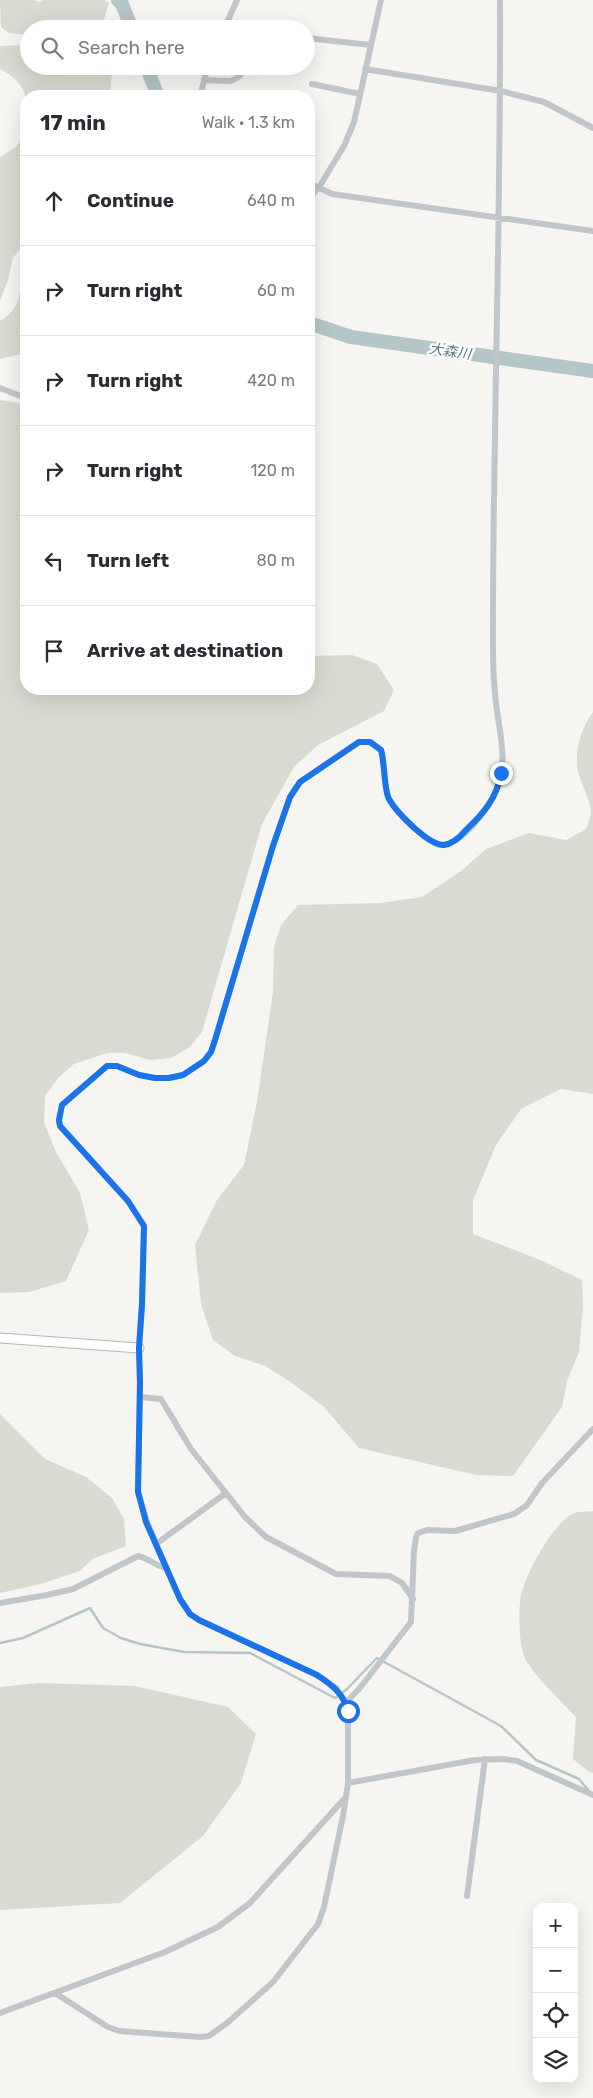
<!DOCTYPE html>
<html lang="en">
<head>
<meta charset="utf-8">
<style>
  :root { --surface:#fff; --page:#f7f7f7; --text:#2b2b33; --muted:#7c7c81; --line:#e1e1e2 }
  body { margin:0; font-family:Rubik,"Noto Sans JP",sans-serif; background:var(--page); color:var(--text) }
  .controls { position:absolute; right:15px; bottom:15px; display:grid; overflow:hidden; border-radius:10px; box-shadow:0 5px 20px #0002 }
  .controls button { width:45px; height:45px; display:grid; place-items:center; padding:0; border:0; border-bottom:1px solid var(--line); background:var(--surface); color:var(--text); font:25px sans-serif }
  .stop { position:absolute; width:15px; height:15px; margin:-11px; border:4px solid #1a73e8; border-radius:50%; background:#fff }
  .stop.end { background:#1a73e8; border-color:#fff; box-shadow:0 1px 5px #0008 }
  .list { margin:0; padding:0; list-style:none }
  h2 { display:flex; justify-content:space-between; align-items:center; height:65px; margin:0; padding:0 20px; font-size:21px }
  h2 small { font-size:16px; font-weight:400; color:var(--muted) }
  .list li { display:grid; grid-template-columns:32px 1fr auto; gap:15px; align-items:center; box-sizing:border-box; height:90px; padding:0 20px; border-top:1px solid var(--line) }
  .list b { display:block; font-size:19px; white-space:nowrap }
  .list em { font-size:16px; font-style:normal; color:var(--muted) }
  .icon { flex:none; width:28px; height:28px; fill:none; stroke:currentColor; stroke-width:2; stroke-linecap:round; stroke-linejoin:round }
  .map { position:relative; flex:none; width:593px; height:2098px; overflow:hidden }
  .search { position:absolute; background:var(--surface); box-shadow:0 5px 20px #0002; left:20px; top:20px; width:295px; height:55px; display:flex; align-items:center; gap:12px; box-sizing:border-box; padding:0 18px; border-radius:28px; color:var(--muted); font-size:19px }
  .panel { position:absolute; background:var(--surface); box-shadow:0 5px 20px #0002; left:20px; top:90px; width:295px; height:605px; border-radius:20px }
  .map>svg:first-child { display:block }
  .green { fill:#d7dbd1 }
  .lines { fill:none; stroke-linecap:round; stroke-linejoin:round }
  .stream { stroke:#b4c6c8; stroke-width:2.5 }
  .river { stroke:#b4c6c8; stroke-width:14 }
  .secondary-casing { stroke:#b0b9bc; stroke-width:11 }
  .street { stroke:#c0c6c9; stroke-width:6 }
  .secondary { stroke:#fff; stroke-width:9 }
  .route { stroke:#1a73e8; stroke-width:6 }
  .labels { text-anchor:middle; stroke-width:5; stroke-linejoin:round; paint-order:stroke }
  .water-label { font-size:14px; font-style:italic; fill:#5a787b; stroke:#fff }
</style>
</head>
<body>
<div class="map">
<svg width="593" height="2098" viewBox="0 0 593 2098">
  <rect width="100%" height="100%" fill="#f6f5f2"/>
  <path class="green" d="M0,0H34L40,2L44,0H104L109,3L101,29H29V35L9,33L1,27Z
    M29,45V66H107L112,71L110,96H26V99C24,85 12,75 0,69V46Z
    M26,129V241L13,258L8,280L0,301V157L17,146Z
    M26,257V353L0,359V321C4,318 9,315 12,311C24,297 18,273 26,257Z
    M0,400L26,404V689H309V656L352,655L377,664L394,690L384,711L318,745L294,767L262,824L202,1032L190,1047L171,1058L150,1060L125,1053H107L74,1064L59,1077L45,1096L44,1122L56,1152L80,1193L89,1230L66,1281L29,1292L0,1293Z
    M593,712V1094L561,1089L521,1109L496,1145L473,1200V1234L538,1259L582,1280L583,1307L579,1352L567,1381L562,1407L513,1476L476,1475L359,1448L324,1407L292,1383L265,1366L235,1356L213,1340L201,1304L195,1245L217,1200L244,1165L257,1102L273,992L274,947L281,925L298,905L380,903L422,897L461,871L486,849L529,833L566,840L586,829C588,824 591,816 591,811C590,800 583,788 580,778C572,757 580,729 593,712Z
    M0,1414L45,1459L86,1477L112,1498L124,1519L126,1546L93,1559L80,1571L41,1584L0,1593Z
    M593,1511V1773L589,1772L573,1759L576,1717C563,1703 530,1672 524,1656C519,1642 518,1610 521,1595C526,1574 553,1522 574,1513C579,1511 587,1512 593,1511Z
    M39,1683L135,1686L228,1707L256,1734L241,1783L203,1836L120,1903L0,1910V1687Z"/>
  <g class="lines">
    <path class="stream" d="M0,1643L23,1638L90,1608L103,1628L121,1638L140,1644L184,1652L250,1653L335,1698L347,1689L377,1658L501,1726L536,1760L579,1779L589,1791"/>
    <path class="river" d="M118,0L122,4L132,29
      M146,66L158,96
      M309,323L351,337L593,371"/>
    <g class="secondary-casing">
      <path id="secondary" d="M0,1338L139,1348"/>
    </g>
    <path class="street" d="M224,29L237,0
      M306,38L371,45
      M365,69L501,91L544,102L593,128
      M204,80L231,81L240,76
      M312,84L360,94
      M201,91L215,96
      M200,96L208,66
      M309,183L332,194L593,231
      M309,199L321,184L344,146L354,122L381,0
      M0,388L26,398
      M140,1397L161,1399L191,1449L245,1517L266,1537L336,1574L390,1576L402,1583L413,1599
      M156,1544L226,1493
      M0,1603L47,1595L73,1589L138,1556C148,1558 156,1566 166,1568
      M346,1702L359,1689L411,1622L414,1551L416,1537L418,1533L427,1530L455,1531L514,1514L527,1505L542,1483L593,1429
      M348,1783L475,1760L503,1759L517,1761L593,1795
      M467,1896L485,1759
      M55,1993L108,2027L119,2031L200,2037L209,2036L227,2023L273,1982L318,1924L324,1907L343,1816L348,1783V1711L346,1702L336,1688L317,1675L199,1620L190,1614L180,1599L147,1522L138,1491L140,1383L139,1348L142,1304L144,1226L128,1201L60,1126L59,1120L62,1105L107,1066H117L139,1075L155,1078H169L183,1075L204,1061L211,1052L215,1040L273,845L290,797L300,782L359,742H371L381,750C385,763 383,789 389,799C395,811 427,843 440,845C463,846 494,802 499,783C508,754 497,723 495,693C492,664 493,634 493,604C494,402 501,201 500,0
      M0,2013L165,1952L218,1927L250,1903L345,1798"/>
    <use href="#secondary" class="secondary"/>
  </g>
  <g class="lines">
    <path class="route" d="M348,1711C343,1693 332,1685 317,1675L199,1620L190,1614L180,1599L146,1522L138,1492L140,1383L139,1348L142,1304L144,1226L128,1201L60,1126L59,1120L62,1105L107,1066H117L139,1075L155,1078H169L183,1075L204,1061L211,1052L215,1040L273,846L290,797L300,782L359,742H370L381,750C385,763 384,790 389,799C397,813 428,845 444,845C453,844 460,837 466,830C484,813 497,798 501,773"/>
  </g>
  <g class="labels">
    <g class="water-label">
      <text transform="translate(450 351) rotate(8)" y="5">大森川</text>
    </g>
  </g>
</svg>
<div class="controls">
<button>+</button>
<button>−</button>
<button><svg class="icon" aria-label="locate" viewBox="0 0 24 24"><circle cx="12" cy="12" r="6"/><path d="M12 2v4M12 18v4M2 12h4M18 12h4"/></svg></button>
<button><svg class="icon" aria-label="layers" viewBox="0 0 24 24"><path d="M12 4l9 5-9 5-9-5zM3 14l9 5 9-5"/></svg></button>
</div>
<div class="stop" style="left:348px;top:1711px"></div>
<div class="stop end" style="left:501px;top:773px"></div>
<div class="search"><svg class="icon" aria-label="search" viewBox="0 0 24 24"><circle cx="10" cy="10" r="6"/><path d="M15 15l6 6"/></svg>Search here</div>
<section class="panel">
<h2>17 min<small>Walk · 1.3 km</small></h2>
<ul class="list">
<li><svg class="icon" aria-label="ahead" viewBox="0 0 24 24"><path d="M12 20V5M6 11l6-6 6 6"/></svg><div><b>Continue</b></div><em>640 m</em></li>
<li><svg class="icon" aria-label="right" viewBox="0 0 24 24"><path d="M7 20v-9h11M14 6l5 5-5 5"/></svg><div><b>Turn right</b></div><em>60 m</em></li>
<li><svg class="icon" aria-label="right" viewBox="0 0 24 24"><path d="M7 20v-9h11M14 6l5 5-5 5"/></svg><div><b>Turn right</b></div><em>420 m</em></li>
<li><svg class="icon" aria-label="right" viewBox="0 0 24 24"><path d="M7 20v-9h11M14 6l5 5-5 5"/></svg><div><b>Turn right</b></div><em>120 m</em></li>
<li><svg class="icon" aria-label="left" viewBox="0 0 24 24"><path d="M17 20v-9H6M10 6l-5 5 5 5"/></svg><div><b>Turn left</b></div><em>80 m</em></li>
<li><svg class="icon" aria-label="arrive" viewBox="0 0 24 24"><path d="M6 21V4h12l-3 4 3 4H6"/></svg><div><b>Arrive at destination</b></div></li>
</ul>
</section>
</div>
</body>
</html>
